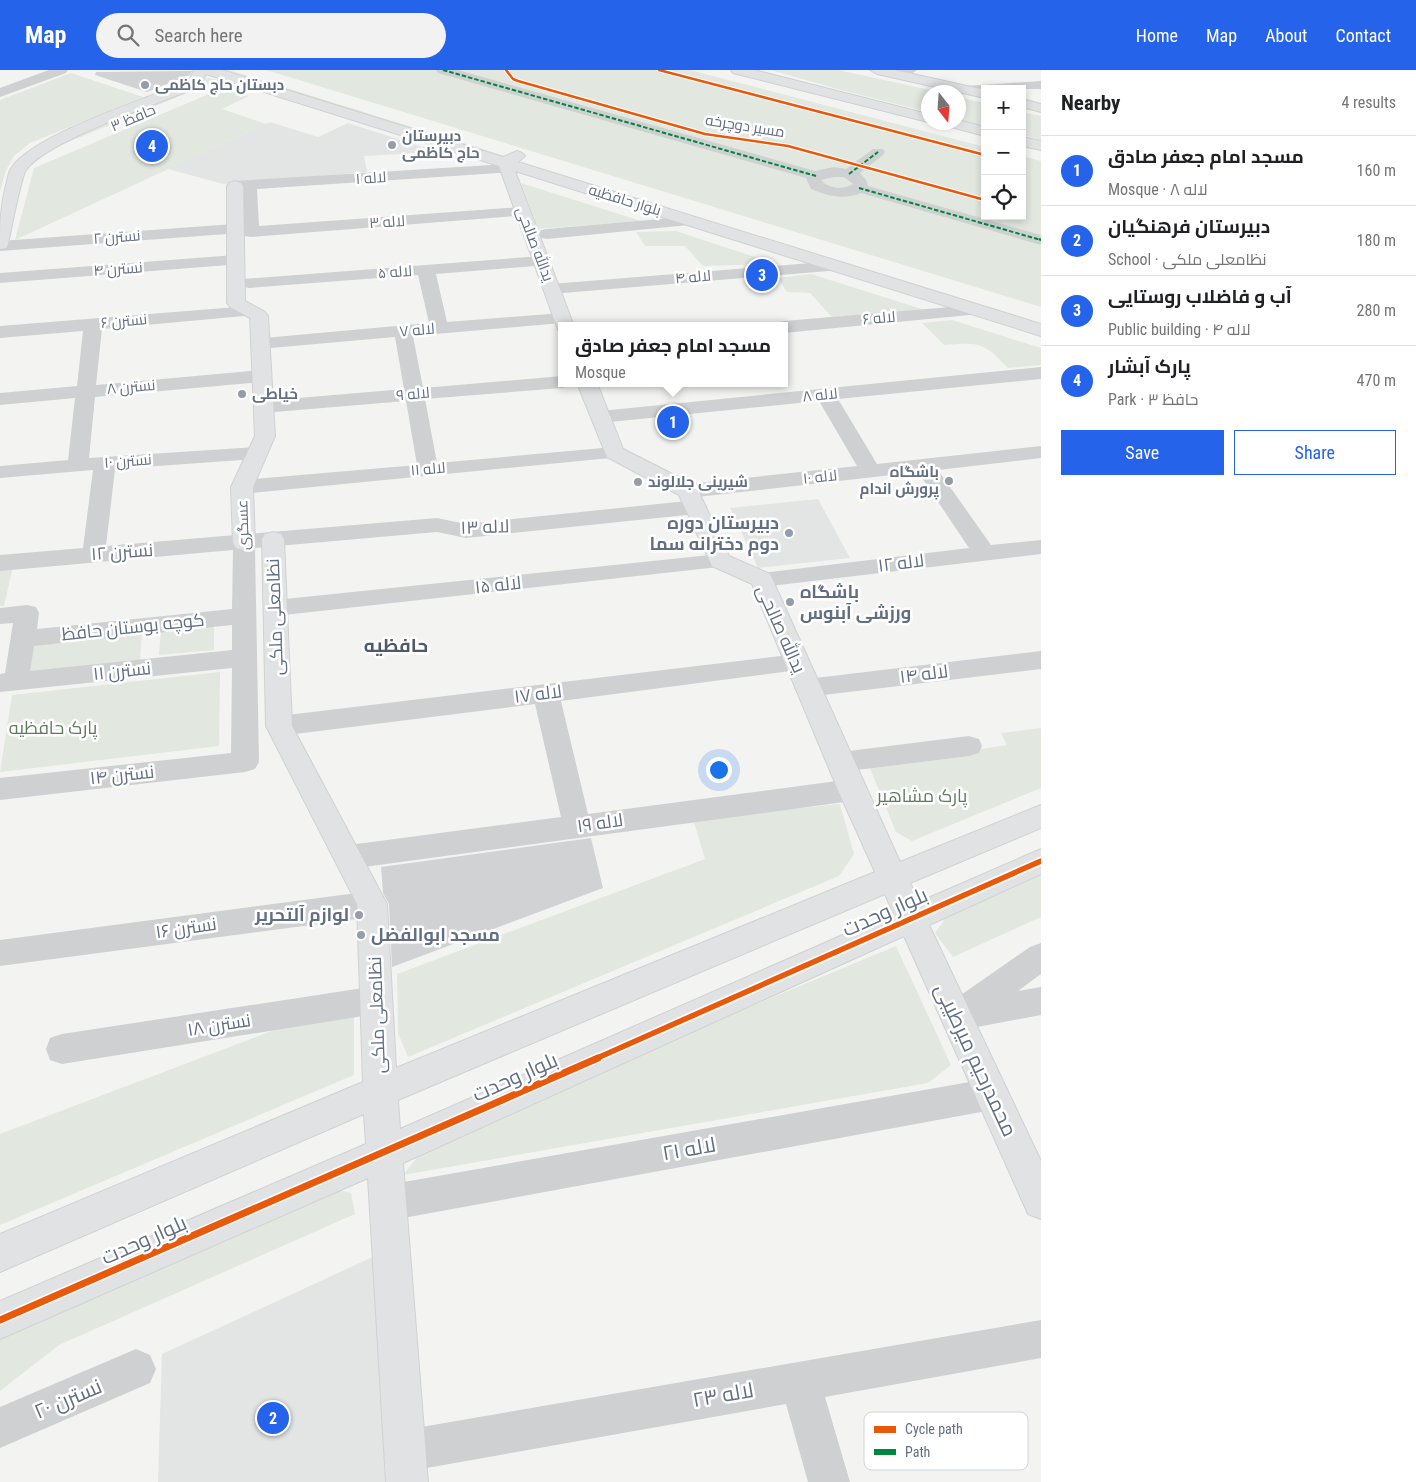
<!DOCTYPE html>
<html lang="en">
<head>
<meta charset="utf-8">
<style>
  :root { --surface:#fff; --page:#f2f2f2; --text:#202124; --muted:#757577; --line:#e0e0e0; --accent:#2563eb }
  body { margin:0; font-family:"Roboto Condensed",Cairo,sans-serif; background:var(--page); color:var(--text) }
  .controls { position:absolute; right:15px; top:15px; display:grid; overflow:hidden; border-radius:0px; box-shadow:0 2px 8px #0003 }
  .controls button { width:45px; height:45px; display:grid; place-items:center; padding:0; border:0; border-bottom:1px solid var(--line); background:var(--surface); color:var(--text); font:25px sans-serif }
  .compass { position:absolute; left:921px; top:15px; width:45px; height:45px; border-radius:50%; background:var(--surface); box-shadow:0 2px 8px #0003; rotate:163deg }
  .you { position:absolute; left:718px; top:699px; width:18px; height:18px; margin:-12px; border:4px solid #fff; border-radius:50%; background:#1a73e8; box-shadow:0 0 0 8px #1a73e833 }
  .badge { display:grid; place-items:center; width:32px; height:32px; border-radius:50%; background:var(--accent); color:#fff; font-size:16px; font-weight:700 }
  .pin { position:absolute; translate:-50% -50%; border:2px solid #fff; box-shadow:0 1px 5px #0006 }
  .popup { position:absolute; left:558px; top:252px; width:230px; height:65px; box-sizing:border-box; display:grid; place-content:center; border-radius:0px; background:var(--surface); filter:drop-shadow(0 1px 4px #0005); font-size:16px; white-space:nowrap; color:var(--muted) }
  .popup b { font-size:19px; color:var(--text) }
  .popup::after { content:''; position:absolute; left:50%; top:100%; margin-left:-10px; border:10px solid transparent; border-top-color:var(--surface) }
  .list { margin:0; padding:0; list-style:none }
  h2 { display:flex; justify-content:space-between; align-items:center; height:65px; margin:0; padding:0 20px; font-size:21px }
  h2 small { font-size:16px; font-weight:400; color:var(--muted) }
  .list li { display:grid; grid-template-columns:32px 1fr auto; gap:15px; align-items:center; box-sizing:border-box; height:70px; padding:0 20px; border-top:1px solid var(--line) }
  .list b { display:block; font-size:19px; white-space:nowrap }
  .list p { margin:0; font-size:16px; white-space:nowrap; color:var(--muted) }
  .list em { font-size:16px; font-style:normal; color:var(--muted) }
  .actions { display:flex; gap:10px; padding:15px 20px }
  .actions a { flex:1; padding:11px 0; border:1px solid var(--accent); border-radius:0px; text-align:center; font-size:18px; color:var(--accent) }
  .actions .main { background:var(--accent); color:#fff }
  .icon { flex:none; width:28px; height:28px; fill:none; stroke:currentColor; stroke-width:2; stroke-linecap:round; stroke-linejoin:round }
  .map { position:relative; flex:none; width:1041px; height:1412px; overflow:hidden }
  header { display:flex; align-items:center; gap:30px; box-sizing:border-box; height:70px; padding:0 25px; background:var(--accent); color:#fff }
  header strong { font-size:24px }
  nav { display:flex; gap:28px; margin-inline-start:auto; font-size:18px }
  .search { width:350px; height:45px; background:var(--page); display:flex; align-items:center; gap:12px; box-sizing:border-box; padding:0 18px; border-radius:28px; color:var(--muted); font-size:19px }
  main { display:flex }
  aside { flex:1; background:var(--surface) }
  .map>svg:first-child { display:block }
  .built { fill:#e3e4e4 }
  .green { fill:#e2e7e0 }
  .building { fill:#d1d2d3 }
  .lines { fill:none; stroke-linecap:round; stroke-linejoin:round }
  .secondary-casing { stroke:#d0d2d2; stroke-width:2 }
  .primary-casing { stroke:#ced0d1; stroke-width:2 }
  .street { fill:#cfd0d1; fill-rule:evenodd }
  .secondary { fill:#e1e2e3; fill-rule:evenodd }
  .primary { fill:#e1e2e3; fill-rule:evenodd }
  .quiet-far1 { stroke:#00873e; stroke-width:2; stroke-dasharray:4.5 2; stroke-linecap:butt }
  .quiet { stroke:#00873e; stroke-width:2.5; stroke-dasharray:5 2.5; stroke-linecap:butt }
  .cycleway-far2-casing { stroke:#fff; stroke-width:4.5 }
  .cycleway-far1-casing { stroke:#fff; stroke-width:9 }
  .cycleway-casing { stroke:#fff; stroke-width:10 }
  .cycleway-far2 { stroke:#e8590c; stroke-width:2.5 }
  .cycleway-far1 { stroke:#e8590c; stroke-width:5.5 }
  .cycleway { stroke:#e8590c; stroke-width:7 }
  .poi-dot { fill:#959daa; stroke:#fff; stroke-width:2 }
  .labels { text-anchor:middle; stroke-width:5; stroke-linejoin:round; paint-order:stroke }
  .far-poi-label { font-size:15px; font-weight:bold; fill:#626e84; stroke:#fff; text-anchor:start }
  .far-street-label { font-size:15px; fill:#626e84; stroke:#fff }
  .poi-label { font-size:18px; font-weight:bold; fill:#626e84; stroke:#fff; text-anchor:end }
  .street-label { font-size:18px; fill:#626e84; stroke:#fff }
  .park-label { font-size:18px; fill:#617b61; stroke:#fff }
  .neighbourhood-label { font-size:19px; font-weight:bold; fill:#505969; stroke:#fff }
  .near-street-label { font-size:21px; fill:#626e84; stroke:#fff }
  .key { fill:#fff; stroke:#d0d4da; stroke-width:1 }
  .key-label { font-size:14px; fill:#626e84 }
</style>
</head>
<body>
<header>
<strong>Map</strong>
<div class="search"><svg class="icon" aria-label="search" viewBox="0 0 24 24"><circle cx="10" cy="10" r="6"/><path d="M15 15l6 6"/></svg>Search here</div>
<nav><a>Home</a><a>Map</a><a>About</a><a>Contact</a></nav>
</header>
<main>
<div class="map">
<svg width="1041" height="1412" viewBox="0 0 1041 1412">
  <rect width="100%" height="100%" fill="#f3f4f2"/>
  <path class="built" d="M270,52L318,67L348,53L438,82L364,86L367,102L223,114L168,99Z
    M818,429L850,488L758,498L730,438Z
    M377,1185L389,1412H158L162,1284Z"/>
  <path class="green" d="M218,0H228L277,15L505,86L504,88Z
    M266,0H690L985,77V146H1022V86L1041,91V237Z
    M771,0H838L939,22H928V42L841,20Z
    M71,3L143,27L30,73L14,86L6,100L0,121V30Z
    M208,8L218,10L59,76L54,75Z
    M223,18L249,26L222,39L266,54L15,170L34,98Z
    M958,27L985,33V56L959,49Z
    M1022,42L1041,46V70L1022,65Z
    M521,113L641,151L538,159Z
    M676,161L776,194L703,196L685,176H645L636,162Z
    M811,204L925,240L832,247L810,223L787,222L778,208Z
    M952,250L1041,278V295L1008,298C984,272 979,272 944,275L922,253Z
    M13,496L4,536H0V497Z
    M214,555V580L159,585L161,560Z
    M142,562L140,592L28,604L33,573Z
    M220,602L219,676L0,702L12,625Z
    M1041,658V718L912,771L896,762L869,696L1007,675L1001,663Z
    M840,734L854,784L839,806L408,987L398,963L397,904L705,789L693,749Z
    M1041,802V847L953,887L935,863L949,843Z
    M896,876L951,995L928,1013L403,1105L432,1069Z
    M354,930V1005L0,1155V1064Z
    M328,1117L351,1123L355,1144L59,1275L0,1321V1264Z"/>
  <path class="building" d="M192,1L190,5L147,22L95,5L96,2Z
    M591,768L603,818L392,897L389,834L383,823L381,797Z"/>
  <g class="lines">
    <g class="secondary-casing">
      <path id="secondary" d="M194,0H222L503,87L517,81L522,83L525,86L518,92L1041,254V266L515,101L574,256H562V261L558,260L499,96L206,4L201,14L191,20C154,35 47,71 26,100C21,107 11,161 8,174L6,178L0,179C0,154 0,140 6,115C8,109 8,102 12,97C34,65 142,30 181,14L190,9Z
        M235,111L241,113L243,116L245,231L265,242L268,246L275,366L253,417L255,473L252,478L244,480L236,478L233,473L231,417L255,366L250,248L230,237L227,233V116L229,113Z
        M577,313H597L623,379L696,416L729,486L770,504L900,792L1041,735V758L910,813L919,832L1041,779V804L929,855L1041,1091V1149L1028,1144L904,866L403,1093L428,1412H386L368,1108L0,1269V1231L366,1074L364,1044L0,1202V1164L363,1012L357,834L266,656L262,469L265,464L273,462L281,464L284,469L292,656L387,834L396,998L875,802L838,720L752,514L712,496L679,425L607,387ZM885,824L893,843L400,1059L398,1030Z"/>
    </g>
    <g class="primary-casing">
      <path id="primary" d="M731,0H754L928,44V52L733,3Z
        M870,0H895L985,20V28L877,4Z
        M1022,29L1041,34V42L1022,37Z
        M958,50L985,57V66L943,55L941,52H958Z
        M1022,67L1041,71V80L1022,76Z"/>
    </g>
    <path class="street" d="M49,0H68L66,3L0,27V18Z
      M436,0H458L815,101L834,97L846,99L873,79H883L885,82L883,85L860,103L866,110L868,116L1041,165V175L861,123C844,130 827,126 811,119L806,108L438,3ZM834,107H844L853,114C844,120 828,119 821,110Z
      M880,0H917C910,7 889,7 880,5L878,2Z
      M1041,11V19H985V23L965,24L958,20L965,16Z
      M507,94L512,96L515,99L512,102L257,119L259,156L522,137L528,139L530,142L528,145L251,167L245,166L243,162L241,120L229,119L227,116L229,113L235,111Z
      M693,146L699,148L701,151L699,154L547,169L541,168L539,164L541,160L547,159Z
      M234,154L240,155L242,159L240,163L0,181V171Z
      M235,185L241,186L244,190L241,194L0,213V203Z
      M541,186L547,187L550,191L547,195L436,204L447,252L562,243L568,244L571,248L568,252L562,253L413,266L423,318L562,306V313H571L569,316L562,318L425,329L437,393L614,377L621,379L625,383L621,387L242,424L234,422L231,417L234,412L242,410L417,395L406,331L263,343L256,341L253,337L256,333L263,331L404,319L395,267L271,278L264,276L262,272L264,268L429,253L418,205L249,218L243,217L240,213L243,209Z
      M835,191L841,192L844,196L841,200L551,224L545,223L542,219L545,215L551,214Z
      M974,235L980,236L983,240L980,244L784,263V256H776L777,253L784,251Z
      M249,236L255,237L258,241L255,245L102,259L96,315L261,300L268,302L271,306L268,310L261,312L95,327L89,388L257,377L264,379L268,383L264,387L257,389L115,399L106,476L437,448L466,454L696,430L704,432L707,437L704,442L696,444L466,468L437,462L255,478L259,692L255,699L245,702L0,730V708L231,683L232,598L0,622V604L5,603L13,553L0,554V538L27,535L36,537L39,543L37,559L232,539L233,480L0,501V485L83,478L93,400L0,408V396L68,390L75,328L0,335V323L77,316L83,261L0,268V256ZM232,555V580L30,601L34,576Z
      M1041,297V309L838,329L877,394L1041,376V388L938,400L991,475L1041,470V484L762,517L754,514L750,509L754,504L969,478L918,402L688,428L680,426L677,421L680,416L688,414L857,396L819,331L600,353L593,351L590,347L593,343L600,341Z
      M720,484L728,486L732,491L728,496L275,546L266,544L263,538L266,532L275,530Z
      M1041,581V599L807,627L798,625L794,618L798,611L807,609Z
      M797,584L806,587L810,593L806,599L561,631L588,744L852,709L862,712L866,720L862,728L852,731L349,799L339,795L334,787L339,779L349,775L561,747L535,634L279,666L270,663L266,656L270,649L279,646Z
      M969,666L979,669L982,676L979,683L969,686L841,702L831,699L827,692L831,685L841,682Z
      M372,821L383,825L387,834L383,843L372,847L0,896V870Z
      M1041,873V904L1018,921L1041,917V945L956,961L945,956L940,946L945,936L1030,877Z
      M376,916L387,920L392,930L387,940L376,944L62,994L50,990L46,979L50,968L62,964Z
      M992,1008L1004,1013L1009,1024L1004,1035L992,1040L387,1151L374,1146L369,1133L374,1120L387,1115Z
      M1041,1250V1288L825,1327L850,1412H808L786,1334L404,1402L389,1396L383,1381L389,1366L404,1360Z
      M136,1279L150,1285L156,1299L150,1313L0,1378V1337Z"/>
    <use href="#secondary" class="secondary"/>
    <use href="#primary" class="primary"/>
    <path class="quiet-far1" d="M443,0L816,106
      M849,104L878,82
      M859,118L1041,170"/>
    <path class="quiet" d="M1039,169L1041,170"/>
    <g class="cycleway-far2-casing">
      <path id="cycleway-far2" d="M506,0L513,9L518,11L705,64L788,76L985,130
        M659,0L985,85"/>
    </g>
    <g class="cycleway-far1-casing">
      <path id="cycleway-far1" d="M595,989L1041,791"/>
    </g>
    <g class="cycleway-casing">
      <path id="cycleway" d="M0,1250L598,988"/>
    </g>
    <use href="#cycleway-far2" class="cycleway-far2"/>
    <use href="#cycleway-far1" class="cycleway-far1"/>
    <use href="#cycleway" class="cycleway"/>
  </g>
  <g class="poi-dot">
    <circle cx="145" cy="15" r="5"/>
    <circle cx="392" cy="75" r="5"/>
    <circle cx="242" cy="324" r="5"/>
    <circle cx="949" cy="411" r="5"/>
    <circle cx="638" cy="412" r="5"/>
    <circle cx="789" cy="463" r="5"/>
    <circle cx="790" cy="532" r="5"/>
    <circle cx="359" cy="845" r="5"/>
    <circle cx="361" cy="865" r="5"/>
  </g>
  <g class="labels">
    <g class="far-poi-label">
      <text x="155" y="20">دبستان حاج کاظمی</text>
      <text x="402" y="71">دبیرستان<tspan x="402" dy="17">حاج کاظمی</tspan></text>
      <text x="252" y="329">خیاطی</text>
      <text x="939" y="407" text-anchor="end">باشگاه<tspan x="939" dy="17">پرورش اندام</tspan></text>
      <text x="648" y="417">شیرینی جلالوند</text>
    </g>
    <g class="far-street-label">
      <text transform="translate(133 48) rotate(-23)" y="5">حافظ ۳</text>
      <text transform="translate(745 56) rotate(9)" y="5">مسیر دوچرخه</text>
      <text transform="translate(371 108) rotate(-4)" y="5">لاله ۱</text>
      <text transform="translate(625 130) rotate(17)" y="5">بلوار حافظیه</text>
      <text transform="translate(387 152) rotate(-4)" y="5">لاله ۳</text>
      <text transform="translate(117 167) rotate(-4)" y="5">نسترن ۲</text>
      <text transform="translate(535 174) rotate(69)" y="5">یدالله صالحی</text>
      <text transform="translate(118 199) rotate(-4)" y="5">نسترن ۴</text>
      <text transform="translate(395 202) rotate(-4)" y="5">لاله ۵</text>
      <text transform="translate(693 207) rotate(-5)" y="5">لاله ۴</text>
      <text transform="translate(879 248) rotate(-5)" y="5">لاله ۶</text>
      <text transform="translate(124 251) rotate(-5)" y="5">نسترن ۶</text>
      <text transform="translate(417 260) rotate(-5)" y="5">لاله ۷</text>
      <text transform="translate(131 317) rotate(-5)" y="5">نسترن ۸</text>
      <text transform="translate(413 324) rotate(-5)" y="5">لاله ۹</text>
      <text transform="translate(820 325) rotate(-6)" y="5">لاله ۸</text>
      <text transform="translate(128 391) rotate(-4)" y="5">نسترن ۱۰</text>
      <text transform="translate(428 399) rotate(-5)" y="5">لاله ۱۱</text>
      <text transform="translate(820 407) rotate(-6)" y="5">لاله ۱۰</text>
      <text transform="translate(243 455) rotate(-92)" y="5">عسگری</text>
    </g>
    <g class="poi-label">
      <text x="779" y="459">دبیرستان دوره<tspan x="779" dy="21">دوم دخترانه سما</tspan></text>
      <text x="800" y="528" text-anchor="start">باشگاه<tspan x="800" dy="21">ورزشی آبنوس</tspan></text>
      <text x="349" y="851">لوازم آلتحریر</text>
      <text x="371" y="871" text-anchor="start">مسجد ابوالفضل</text>
    </g>
    <g class="street-label">
      <text transform="translate(485 457) rotate(-2)" y="6">لاله ۱۳</text>
      <text transform="translate(122 482) rotate(-4)" y="6">نسترن ۱۲</text>
      <text transform="translate(901 493) rotate(-7)" y="6">لاله ۱۲</text>
      <text transform="translate(498 515) rotate(-6)" y="6">لاله ۱۵</text>
      <text transform="translate(275 547) rotate(-92)" y="6">نظامعلی ملکی</text>
      <text transform="translate(133 557) rotate(-6)" y="6">کوچه بوستان حافظ</text>
      <text transform="translate(781 559) rotate(66)" y="6">یدالله صالحی</text>
      <text transform="translate(122 601) rotate(-6)" y="6">نسترن ۱۱</text>
      <text transform="translate(924 604) rotate(-7)" y="6">لاله ۱۴</text>
      <text transform="translate(538 624) rotate(-7)" y="6">لاله ۱۷</text>
      <text transform="translate(122 705) rotate(-6)" y="6">نسترن ۱۴</text>
      <text transform="translate(600 753) rotate(-8)" y="6">لاله ۱۹</text>
      <text transform="translate(186 858) rotate(-8)" y="6">نسترن ۱۶</text>
      <text transform="translate(377 945) rotate(-92)" y="6">نظامعلی ملکی</text>
      <text transform="translate(219 955) rotate(-9)" y="6">نسترن ۱۸</text>
    </g>
    <g class="park-label">
      <text x="53" y="664">پارک حافظیه</text>
      <text x="922" y="732">پارک مشاهیر</text>
    </g>
    <g class="neighbourhood-label">
      <text x="396" y="582">حافظیه</text>
    </g>
    <g class="near-street-label">
      <text transform="translate(885 842) rotate(-24)" y="7">بلوار وحدت</text>
      <text transform="translate(976 990) rotate(65)" y="7">محمدرحیم میرطیبی</text>
      <text transform="translate(515 1007) rotate(-24)" y="7">بلوار وحدت</text>
      <text transform="translate(689 1079) rotate(-10)" y="7">لاله ۲۱</text>
      <text transform="translate(144 1170) rotate(-24)" y="7">بلوار وحدت</text>
      <text transform="translate(723 1325) rotate(-10)" y="7">لاله ۲۳</text>
      <text transform="translate(68 1329) rotate(-23)" y="7">نسترن ۲۰</text>
    </g>
  </g>
  <rect x="864" y="1342" width="164" height="58" rx="8" class="key"/>
  <rect x="874" y="1356" width="22" height="7" fill="#e8590c"/>
  <rect x="874" y="1379" width="22" height="6" fill="#00873e"/>
  <g class="key-label">
    <text x="905" y="1364">Cycle path</text>
    <text x="905" y="1387">Path</text>
  </g>
</svg>
<div class="controls">
<button>+</button>
<button>−</button>
<button><svg class="icon" aria-label="locate" viewBox="0 0 24 24"><circle cx="12" cy="12" r="6"/><path d="M12 2v4M12 18v4M2 12h4M18 12h4"/></svg></button>
</div>
<svg class="compass" viewBox="-18 -18 36 36"><path d="M0-13l5 13h-10z" fill="#e53935"/><path d="M0 13l5-13h-10z" fill="#757577"/></svg>
<div class="you"></div>
<div class="pin badge" style="left:673px;top:352px">1</div>
<div class="popup"><b>مسجد امام جعفر صادق</b>Mosque</div>
<div class="pin badge" style="left:273px;top:1348px">2</div>
<div class="pin badge" style="left:762px;top:205px">3</div>
<div class="pin badge" style="left:152px;top:76px">4</div>
</div>
<aside>
<h2>Nearby<small>4 results</small></h2>
<ul class="list">
<li><span class="badge">1</span><div><b>مسجد امام جعفر صادق</b><p>Mosque · لاله ۸</p></div><em>160 m</em></li>
<li><span class="badge">2</span><div><b>دبیرستان فرهنگیان</b><p>School · نظامعلی ملکی</p></div><em>180 m</em></li>
<li><span class="badge">3</span><div><b>آب و فاضلاب روستایی</b><p>Public building · لاله ۴</p></div><em>280 m</em></li>
<li><span class="badge">4</span><div><b>پارک آبشار</b><p>Park · حافظ ۳</p></div><em>470 m</em></li>
</ul>
<div class="actions"><a class="main">Save</a><a>Share</a></div>
</aside>
</main>
</body>
</html>
